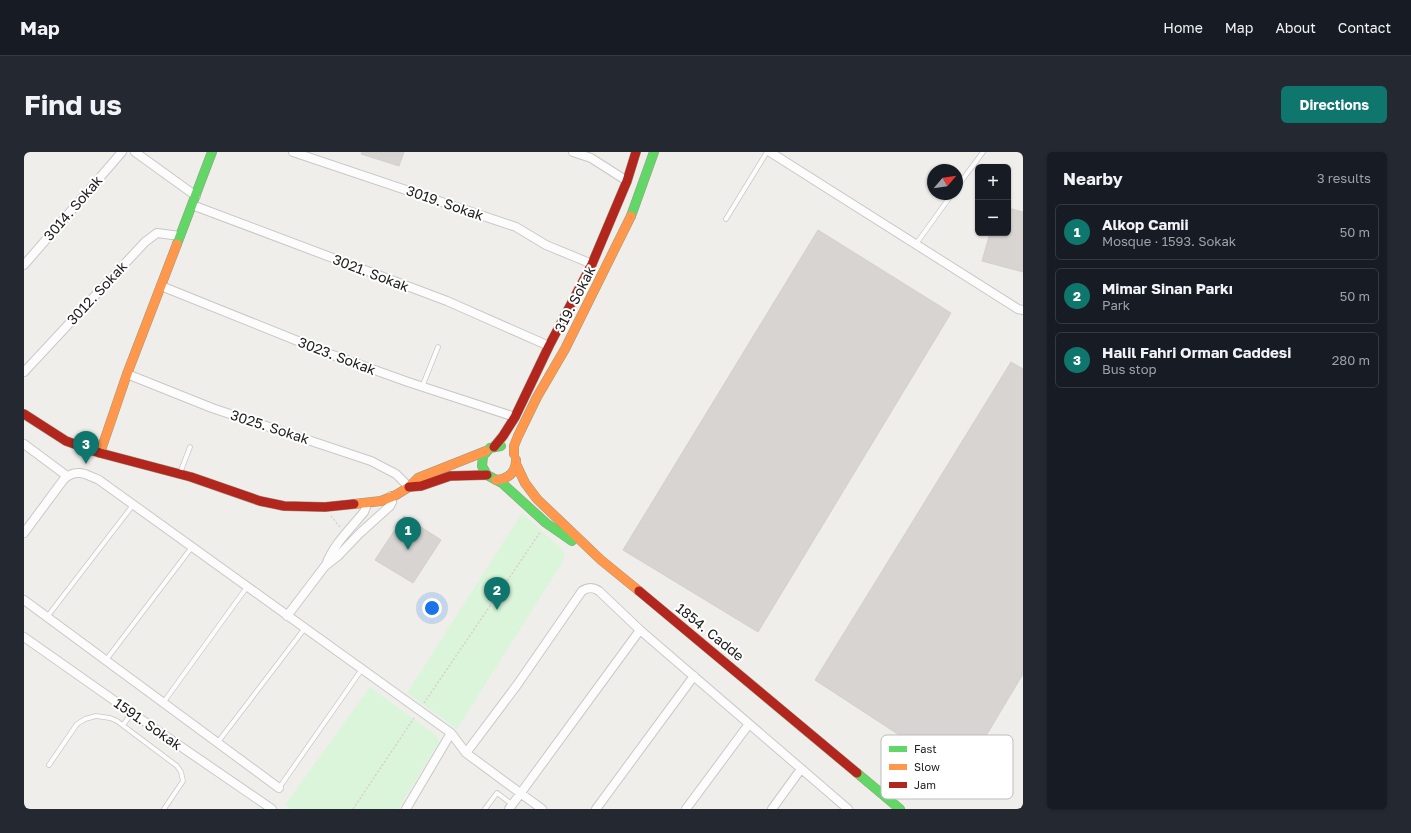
<!DOCTYPE html>
<html lang="en">
<head>
<meta charset="utf-8">
<style>
  :root { --surface:#171b24; --page:#242831; --text:#f1f3f6; --muted:#9ea1a6; --line:#363941; --accent:#0f766e }
  body { margin:0; font-family:"Golos Text",sans-serif; background:var(--page); color:var(--text) }
  .controls { position:absolute; right:12px; top:12px; display:grid; overflow:hidden; border-radius:6px; box-shadow:0 1px 3px #0004 }
  .controls button { width:36px; height:36px; display:grid; place-items:center; padding:0; border:0; border-bottom:1px solid var(--line); background:var(--surface); color:var(--text); font:20px sans-serif }
  .compass { position:absolute; left:903px; top:12px; width:36px; height:36px; border-radius:50%; background:var(--surface); box-shadow:0 1px 3px #0004; rotate:61deg }
  .you { position:absolute; left:408px; top:456px; width:14px; height:14px; margin:-10px; border:3px solid #fff; border-radius:50%; background:#1a73e8; box-shadow:0 0 0 6px #1a73e833 }
  .badge { display:grid; place-items:center; width:26px; height:26px; border-radius:50%; background:var(--accent); color:#fff; font-size:13px; font-weight:700 }
  .pin { position:absolute; translate:-50% -33px; filter:drop-shadow(0 1px 2px #0008) }
  .pin::after { content:''; position:absolute; top:21px; width:14px; height:12px; background:inherit; clip-path:polygon(0 0,100% 0,50% 100%) }
  .list { margin:0; padding:0; list-style:none }
  h2 { display:flex; justify-content:space-between; align-items:center; height:52px; margin:0; padding:0 16px; font-size:17px }
  h2 small { font-size:13px; font-weight:400; color:var(--muted) }
  .list li { display:grid; grid-template-columns:26px 1fr auto; gap:12px; align-items:center; box-sizing:border-box; height:56px; margin:0 8px 8px; padding:0 8px; border:1px solid var(--line); border-radius:6px }
  .list b { display:block; font-size:15px; white-space:nowrap }
  .list p { margin:0; font-size:13px; white-space:nowrap; color:var(--muted) }
  .list em { font-size:13px; font-style:normal; color:var(--muted) }
  .map { position:relative; flex:none; width:999px; height:657px; overflow:hidden; border-radius:6px }
  header { display:flex; align-items:center; gap:24px; box-sizing:border-box; height:56px; padding:0 20px; background:var(--surface); border-bottom:1px solid var(--line) }
  header strong { font-size:19px }
  nav { display:flex; gap:22px; margin-inline-start:auto; font-size:14px }
  .intro { display:flex; align-items:center; justify-content:space-between; box-sizing:border-box; height:96px; padding:0 24px }
  h1 { margin:0; font-size:28px }
  .button { padding:10px 18px; border-radius:6px; background:var(--accent); color:#fff; font-size:14px; font-weight:700 }
  main { display:flex; gap:24px; padding:0 24px }
  aside { flex:1; background:var(--surface); border-radius:6px; box-shadow:0 1px 3px #0004 }
  .map>svg:first-child { display:block }
  .park { fill:#daf5da }
  .building { fill:#d7d4d2; stroke:#d3d0cc }
  .lines { fill:none; stroke-linecap:round; stroke-linejoin:round }
  .lane-casing { stroke:#c9c8c7; stroke-width:5.5 }
  .street-casing { stroke:#c9c8c7; stroke-width:10 }
  .fast-casing { stroke:#999a82; stroke-width:10 }
  .slow-casing { stroke:#999a82; stroke-width:10 }
  .jam-casing { stroke:#999a82; stroke-width:10 }
  .path { stroke:#dccecd; stroke-width:1.5; stroke-dasharray:2 2; stroke-linecap:butt }
  .lane { stroke:#fdfcfc; stroke-width:4 }
  .street { stroke:#fdfcfc; stroke-width:8 }
  .fast { stroke:#63d668; stroke-width:9 }
  .slow { stroke:#ff974d; stroke-width:9 }
  .jam { stroke:#b3261e; stroke-width:9 }
  .labels { text-anchor:middle; stroke-width:4; stroke-linejoin:round; paint-order:stroke }
  .street-label { font-size:14px; fill:#222; stroke:#fff }
  .key { fill:#fff; stroke:#bdbdbd; stroke-width:1 }
  .key-label { font-size:11px; fill:#222 }
</style>
</head>
<body>
<header>
<strong>Map</strong>
<nav><a>Home</a><a>Map</a><a>About</a><a>Contact</a></nav>
</header>
<div class="intro"><h1>Find us</h1><a class="button">Directions</a></div>
<main>
<div class="map">
<svg width="999" height="657" viewBox="0 0 999 657">
  <rect width="100%" height="100%" fill="#f0eeeb"/>
  <path class="park" d="M498,361L540,399V406L538,411L433,577L383,541Z
    M346,535L413,584L415,590L374,657H266L261,653Z"/>
  <path class="building" d="M338,0H380L375,14L337,2Z
    M984,56L999,60V120L958,109L966,81H984Z
    M794,78L927,161L734,480L599,398Z
    M987,210L999,217V522L938,624L791,528Z
    M380,364L417,388L389,431L351,408Z"/>
  <g class="lines">
    <g class="lane-casing">
      <path id="lane" d="M933,35L959,0
        M702,67L743,0
        M892,92L928,42
        M398,235L414,195
        M156,321L166,295
        M23,465L109,353
        M82,508L168,395
        M139,551L223,435
        M99,573L108,561
        M194,590L281,476
        M25,613L53,572L61,567L72,564L86,566L93,569L153,614L157,620L159,629L140,657
        M255,636L338,517
        M461,657L473,641L489,653"/>
    </g>
    <g class="street-casing">
      <path id="street" d="M111,0L172,44
        M269,0L492,75L522,93L568,112
        M549,0L567,6L603,29
        M746,0L994,157L999,158
        M168,53L423,149L525,194
        M0,113L98,0
        M137,134L306,202L384,230L491,265
        M0,220L121,90L133,81L156,84
        M103,222L188,256L347,309L372,322L385,335
        M0,292L43,324
        M0,381L40,327C52,316 62,322 75,328L427,581L442,601L518,657
        M302,413C309,393 326,377 340,360L342,355V351
        M0,448L255,636
        M263,464L301,414L314,404L336,381L366,354L368,350L367,344
        M0,485L108,561L248,657
        M442,601L493,533L558,439C564,435 569,435 575,439L616,478L824,657
        M382,657L427,581
        M485,657L616,478
        M572,657L670,524
        M662,657L725,572
        M748,657L777,617"/>
    </g>
    <g class="fast-casing">
      <path id="fast" d="M607,64L630,0
        M153,92L188,0
        M477,294L466,296L459,304L458,314L463,323L478,331L522,371L548,389
        M833,621L876,657"/>
    </g>
    <g class="slow-casing">
      <path id="slow" d="M76,301L103,222L153,92
        M490,302V294L494,284L513,245L541,197L607,64
        M492,312L501,331L513,347L577,408L615,439
        M472,328C484,327 492,321 492,308
        M330,352L357,349L372,343L385,335L394,326L462,299"/>
    </g>
    <g class="jam-casing">
      <path id="jam" d="M0,262L42,289L76,301L167,325L236,349L260,354L301,355L330,352
        M470,295L479,284L491,265L525,194L568,112L603,29L612,0
        M385,335L397,334L426,324L463,323
        M615,439L833,621"/>
    </g>
    <path class="path" d="M307,364L316,375
      M400,551L517,379
      M329,657L390,566"/>
    <use href="#lane" class="lane"/>
    <use href="#street" class="street"/>
    <use href="#fast" class="fast"/>
    <use href="#slow" class="slow"/>
    <use href="#jam" class="jam"/>
  </g>
  <g class="labels">
    <g class="street-label">
      <text transform="translate(421 51) rotate(19)" y="5">3019. Sokak</text>
      <text transform="translate(49 56) rotate(-49)" y="5">3014. Sokak</text>
      <text transform="translate(347 121) rotate(21)" y="5">3021. Sokak</text>
      <text transform="translate(73 141) rotate(-47)" y="5">3012. Sokak</text>
      <text transform="translate(551 147) rotate(-63)" y="5">319. Sokak</text>
      <text transform="translate(313 204) rotate(21)" y="5">3023. Sokak</text>
      <text transform="translate(246 275) rotate(18)" y="5">3025. Sokak</text>
      <text transform="translate(686 480) rotate(39)" y="5">1854. Cadde</text>
      <text transform="translate(124 572) rotate(35)" y="5">1591. Sokak</text>
    </g>
  </g>
  <rect x="857" y="583" width="132" height="64" rx="6" class="key"/>
  <rect x="865" y="594" width="18" height="6" fill="#63d668"/>
  <rect x="865" y="612" width="18" height="6" fill="#ff974d"/>
  <rect x="865" y="630" width="18" height="6" fill="#b3261e"/>
  <g class="key-label">
    <text x="890" y="601">Fast</text>
    <text x="890" y="619">Slow</text>
    <text x="890" y="637">Jam</text>
  </g>
</svg>
<div class="controls">
<button>+</button>
<button>−</button>
</div>
<svg class="compass" viewBox="-18 -18 36 36"><path d="M0-13l5 13h-10z" fill="#e53935"/><path d="M0 13l5-13h-10z" fill="#9ea1a6"/></svg>
<div class="you"></div>
<div class="pin badge" style="left:384px;top:398px">1</div>
<div class="pin badge" style="left:473px;top:458px">2</div>
<div class="pin badge" style="left:62px;top:312px">3</div>
</div>
<aside>
<h2>Nearby<small>3 results</small></h2>
<ul class="list">
<li><span class="badge">1</span><div><b>Alkop Camii</b><p>Mosque · 1593. Sokak</p></div><em>50 m</em></li>
<li><span class="badge">2</span><div><b>Mimar Sinan Parkı</b><p>Park</p></div><em>50 m</em></li>
<li><span class="badge">3</span><div><b>Halil Fahri Orman Caddesi</b><p>Bus stop</p></div><em>280 m</em></li>
</ul>
</aside>
</main>
</body>
</html>
